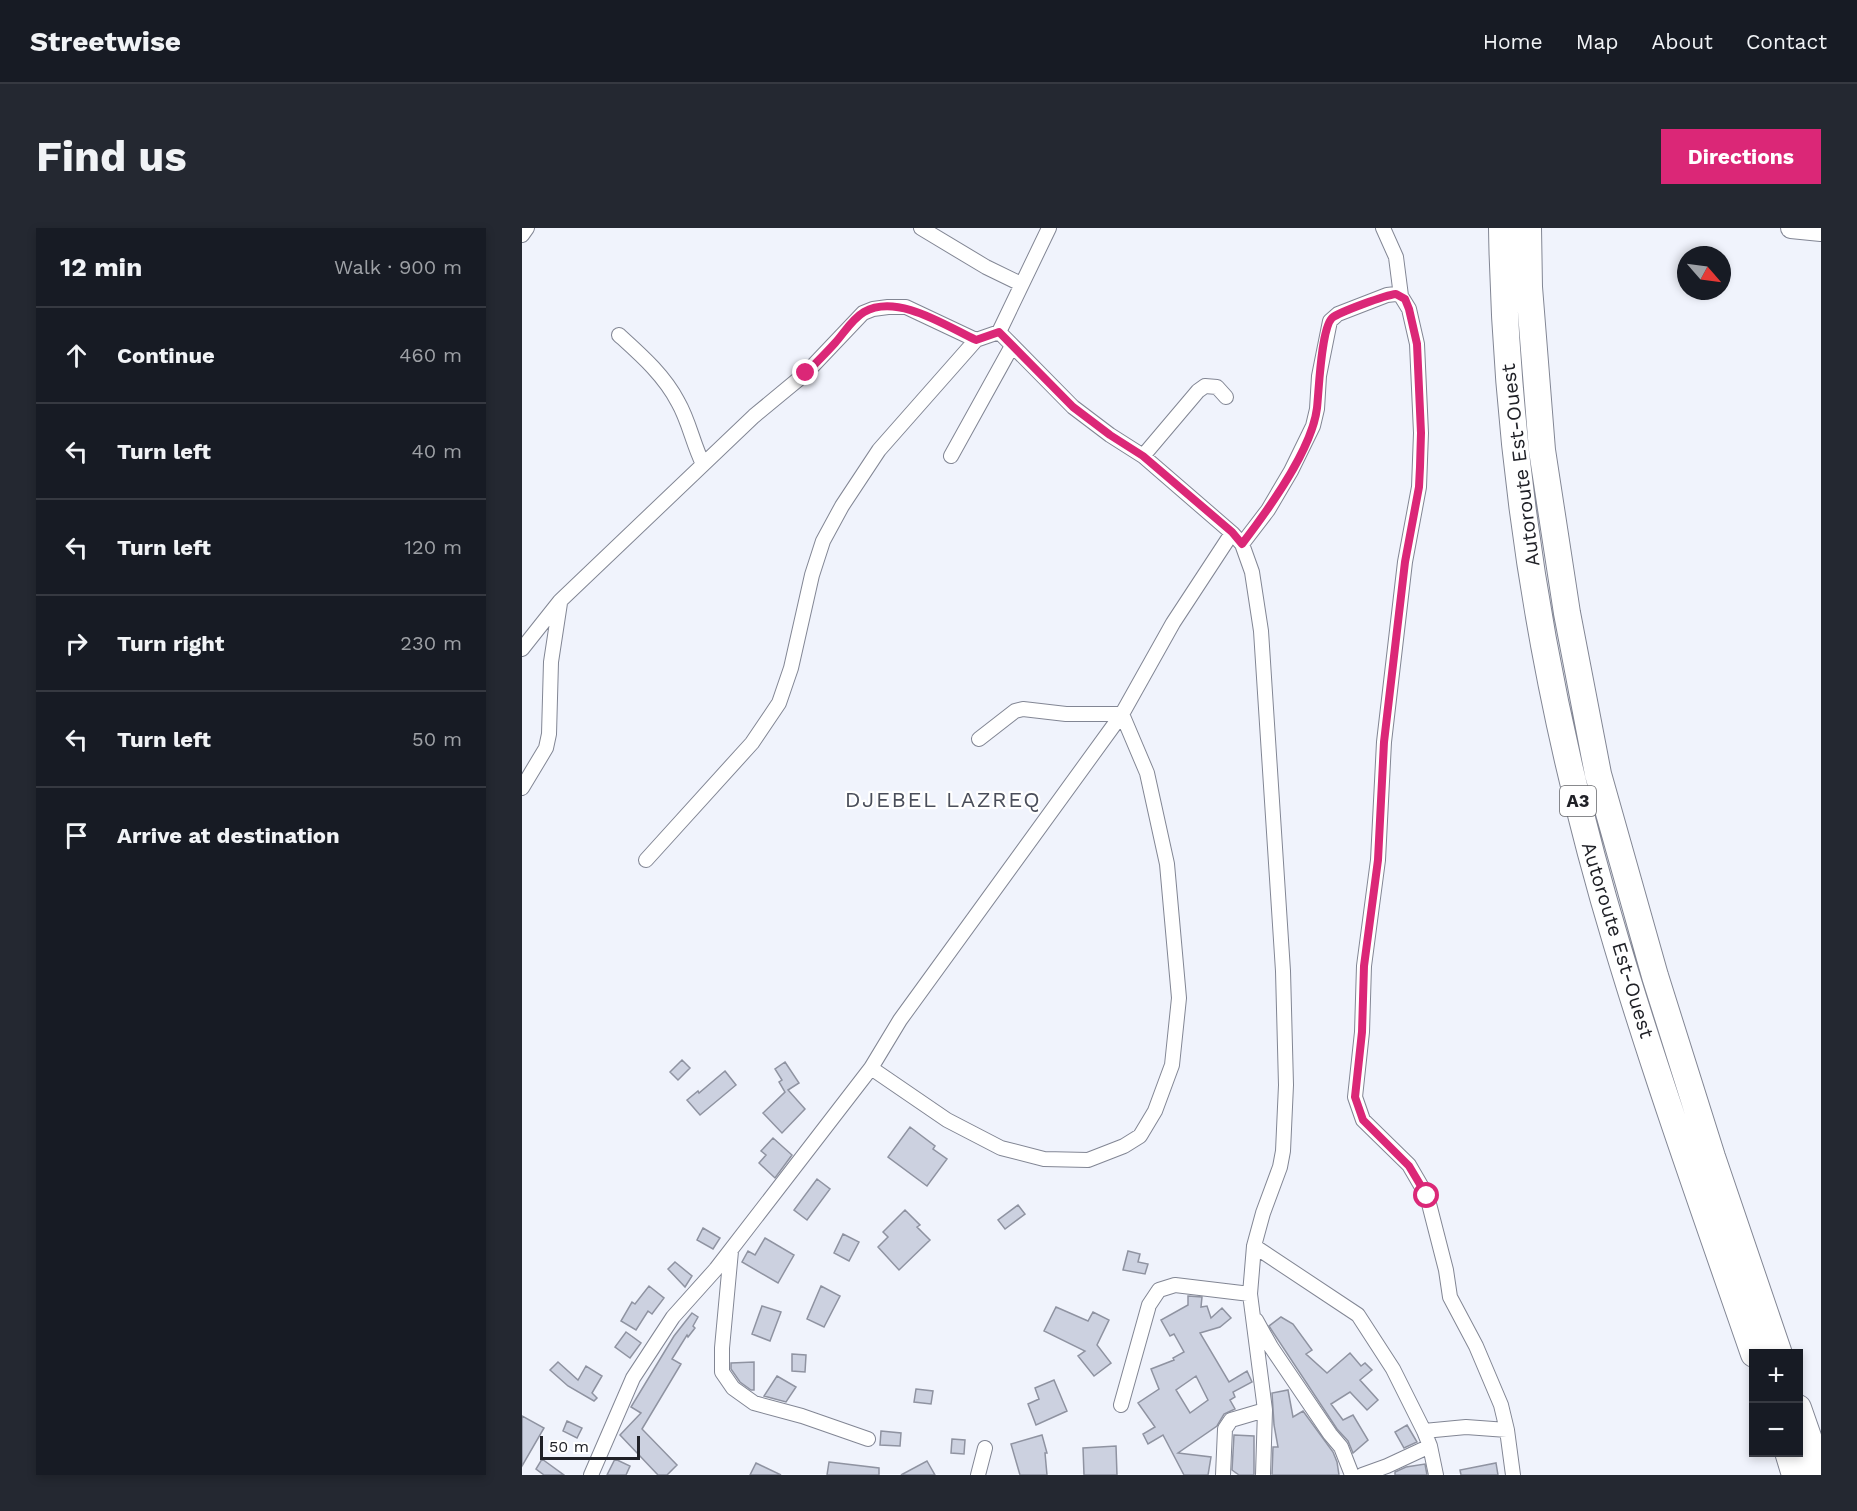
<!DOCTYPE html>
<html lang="en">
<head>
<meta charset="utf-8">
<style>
  :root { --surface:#171b24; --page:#242831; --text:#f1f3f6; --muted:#9ea1a6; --line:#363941; --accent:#db2777 }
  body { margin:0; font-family:"Work Sans",sans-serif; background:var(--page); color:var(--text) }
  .controls { position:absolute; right:18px; bottom:18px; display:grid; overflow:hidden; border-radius:0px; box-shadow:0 3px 9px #0003 }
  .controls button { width:54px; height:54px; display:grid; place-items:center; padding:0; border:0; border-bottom:2px solid var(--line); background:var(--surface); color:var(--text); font:30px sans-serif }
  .compass { position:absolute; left:1155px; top:18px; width:54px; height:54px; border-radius:50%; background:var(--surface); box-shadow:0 3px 9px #0003; rotate:118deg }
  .scale { position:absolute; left:18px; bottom:15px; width:100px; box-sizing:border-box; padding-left:6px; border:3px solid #202127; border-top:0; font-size:16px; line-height:21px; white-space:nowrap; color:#202127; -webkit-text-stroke:4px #fff; paint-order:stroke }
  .stop { position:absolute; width:18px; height:18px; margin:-14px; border:4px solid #db2777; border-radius:50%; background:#fff }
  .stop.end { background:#db2777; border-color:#fff; box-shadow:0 2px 6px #0008 }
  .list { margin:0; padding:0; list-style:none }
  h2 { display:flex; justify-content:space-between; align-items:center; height:78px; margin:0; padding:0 24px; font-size:26px }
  h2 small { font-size:20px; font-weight:400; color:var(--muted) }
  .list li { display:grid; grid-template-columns:39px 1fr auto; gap:18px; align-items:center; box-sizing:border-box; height:96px; padding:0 24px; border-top:2px solid var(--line) }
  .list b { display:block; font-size:22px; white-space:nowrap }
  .list em { font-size:20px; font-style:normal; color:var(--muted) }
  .icon { flex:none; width:33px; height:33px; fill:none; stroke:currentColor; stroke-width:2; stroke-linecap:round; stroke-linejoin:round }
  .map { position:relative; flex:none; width:1299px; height:1247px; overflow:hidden; border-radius:0px }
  header { display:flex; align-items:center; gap:36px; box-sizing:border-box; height:84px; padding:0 30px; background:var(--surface); border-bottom:2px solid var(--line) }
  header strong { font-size:28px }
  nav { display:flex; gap:33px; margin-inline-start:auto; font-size:21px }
  .intro { display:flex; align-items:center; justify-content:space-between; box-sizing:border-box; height:144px; padding:0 36px }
  h1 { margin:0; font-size:42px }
  .button { padding:15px 27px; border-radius:0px; background:var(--accent); color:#fff; font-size:21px; font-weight:700 }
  main { display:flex; gap:36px; padding:0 36px }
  aside { flex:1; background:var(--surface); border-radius:0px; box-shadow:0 3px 9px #0003 }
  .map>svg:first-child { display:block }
  .building { fill:#ccd1e0; stroke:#8f93a1; stroke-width:1.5; fill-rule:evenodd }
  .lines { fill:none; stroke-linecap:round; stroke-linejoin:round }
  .minor-casing { stroke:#828694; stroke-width:16 }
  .secondary-casing { stroke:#828694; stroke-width:22 }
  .motorway-casing { stroke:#828694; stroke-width:28 }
  .minor { stroke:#fff; stroke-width:14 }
  .secondary { stroke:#fff; stroke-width:20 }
  .motorway { stroke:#fff; stroke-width:26 }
  .route { stroke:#db2777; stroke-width:8 }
  .labels { text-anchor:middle; stroke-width:4.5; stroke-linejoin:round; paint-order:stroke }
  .shield { fill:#fff; stroke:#636468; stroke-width:1.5 }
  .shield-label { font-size:18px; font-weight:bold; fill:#202127 }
  .street-label { font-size:20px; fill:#202127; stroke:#fff }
  .quarter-label { font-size:22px; letter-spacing:1.5px; fill:#4a4e5a; stroke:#fff }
</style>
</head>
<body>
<header>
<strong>Streetwise</strong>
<nav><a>Home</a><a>Map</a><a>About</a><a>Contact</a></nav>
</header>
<div class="intro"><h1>Find us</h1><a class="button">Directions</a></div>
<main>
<aside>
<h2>12 min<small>Walk · 900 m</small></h2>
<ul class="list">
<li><svg class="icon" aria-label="ahead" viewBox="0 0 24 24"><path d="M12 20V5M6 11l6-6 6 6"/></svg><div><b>Continue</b></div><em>460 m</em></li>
<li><svg class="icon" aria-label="left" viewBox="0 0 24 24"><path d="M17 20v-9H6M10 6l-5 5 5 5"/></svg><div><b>Turn left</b></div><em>40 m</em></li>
<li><svg class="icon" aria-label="left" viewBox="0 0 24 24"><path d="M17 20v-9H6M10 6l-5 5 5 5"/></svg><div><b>Turn left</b></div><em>120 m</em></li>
<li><svg class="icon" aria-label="right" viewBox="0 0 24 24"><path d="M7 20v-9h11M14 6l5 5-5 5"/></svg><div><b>Turn right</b></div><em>230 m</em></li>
<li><svg class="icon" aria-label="left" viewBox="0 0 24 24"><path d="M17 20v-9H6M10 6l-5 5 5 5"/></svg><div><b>Turn left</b></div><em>50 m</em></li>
<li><svg class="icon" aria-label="arrive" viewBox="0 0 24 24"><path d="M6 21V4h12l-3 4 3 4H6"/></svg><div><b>Arrive at destination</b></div></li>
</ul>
</aside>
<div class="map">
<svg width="1299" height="1247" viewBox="0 0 1299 1247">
  <rect width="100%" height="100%" fill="#f0f3fc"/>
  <path class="building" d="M160,832L168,840L156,852L148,844Z
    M263,834L277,855L266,862L283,881L260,905L241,885L263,864L257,854L260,852L253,841Z
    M203,843L214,857L178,887L165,872L176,863L177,865Z
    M388,899L413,918L411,921L425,931L405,958L366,929Z
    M251,910L270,927L253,950L237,935L244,927L239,923Z
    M295,951L308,961L285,992L272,982Z
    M496,977L503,986L483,1001L476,992Z
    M383,982L398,997L395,999L408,1012L377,1042L356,1019L366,1009L361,1004Z
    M181,1000L198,1010L191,1021L175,1012Z
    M321,1006L337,1014L327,1033L312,1025Z
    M243,1010L272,1027L256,1055L220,1034L226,1023L233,1027Z
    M606,1023L618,1026L616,1034L626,1036L623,1046L601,1042Z
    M153,1034L170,1048L163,1059L146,1041Z
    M127,1058L142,1070L130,1086L126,1083L114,1102L99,1093L110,1074L113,1076Z
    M299,1058L318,1068L302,1099L285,1091Z
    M666,1068L680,1069L679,1079L685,1078L689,1090L700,1080L709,1090L698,1099L678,1105L707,1154L725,1143L730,1154L711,1164L713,1169L708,1172L713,1181L702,1186L695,1198L656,1225L689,1229L686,1247H662L641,1207L626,1216L621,1206L633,1199L616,1175L637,1161L629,1141L652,1132L651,1130L662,1124L652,1106L648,1108L639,1092L666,1077ZM674,1148L686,1172L668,1185L654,1162Z
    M240,1078L259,1084L248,1113L230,1106Z
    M534,1079L566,1093L571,1084L587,1092L575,1117L589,1135L572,1148L556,1128L563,1123L522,1103Z
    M170,1085L176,1089L171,1098L173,1100L166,1109L165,1107L150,1131L159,1136L120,1201L155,1237L145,1247H136L98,1207L119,1185L109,1179L152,1108Z
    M759,1089L771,1096L790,1122L784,1126L805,1145L828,1125L839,1138L843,1135L850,1142L838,1152L856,1172L845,1182L828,1164L809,1176L821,1192L831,1187L846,1212L831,1225L826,1213L815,1201L747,1098Z
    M104,1104L119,1115L108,1130L93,1119Z
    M270,1126L284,1127L283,1144L270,1143Z
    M36,1134L56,1152L64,1138L80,1148L70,1165L75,1170L72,1173L46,1158L28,1142Z
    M232,1134V1162H229L218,1154L209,1141V1135Z
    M255,1148L274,1159L264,1174L242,1168Z
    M532,1152L545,1183L514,1197L506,1176L517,1171L513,1160Z
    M394,1161L411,1163L409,1176L392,1174Z
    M766,1162L771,1189L781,1183L811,1224L815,1234L817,1247H750L751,1219H756L752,1197L750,1165Z
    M0,1188L22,1200L0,1238Z
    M45,1193L60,1200L55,1210L41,1203Z
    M885,1197L895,1214L882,1220L873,1204Z
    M359,1203L379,1205L378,1218L358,1217Z
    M520,1207L525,1225H523L525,1247H498L489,1216Z
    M712,1207L732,1208V1247H717L710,1242Z
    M430,1211L443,1212L442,1226L429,1225Z
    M594,1218L595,1247H562L561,1220Z
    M20,1231L42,1247H22L14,1241Z
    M93,1231L108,1238L104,1247H85Z
    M405,1233L413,1247H379Z
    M307,1234L357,1240V1247H305Z
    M234,1235L259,1247H228Z
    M974,1235L976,1247H939L938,1242Z
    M903,1236L905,1247H873V1244L884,1239Z"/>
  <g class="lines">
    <g class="minor-casing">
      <path id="minor" d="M399,0L464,39L499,56
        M527,0L477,104L551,179L588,207L621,228L710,305L720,316L730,344L739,403L761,743L764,857L761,923L758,939L741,985L732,1018L728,1066L743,1182L741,1247
        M861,0L874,29L879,68L887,81L895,116L899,205L897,259L883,334L862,514L856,632L842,738L840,804L833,869L841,892L887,937L905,968L924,1042L928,1069L954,1118L979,1177L985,1202L991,1247
        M0,7L5,0
        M97,107C119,127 142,147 156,174C167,193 171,216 181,236
        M429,228L490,118
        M621,228L676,163L683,158L695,159L704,169
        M720,316L746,282L769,243L791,198L795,181L797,148L808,93L816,86L865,67L874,66L879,68
        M0,421L38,373L232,188L284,145L341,85L351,81L366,79H384L454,112L477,104
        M0,560L24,520L27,506L29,434L38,375
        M124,632L230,515L257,475L269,440L290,347L301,313L320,278L357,222L454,112
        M349,840L425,892L479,920L522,931L566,932L602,918L618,908L633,883L650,837L657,770L645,636L625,545L600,486H544L501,481L493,483L457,511
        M732,1018L836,1087L871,1141L902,1203L908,1218L914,1247
        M209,1023L200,1120V1144L211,1160L232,1175L280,1188L346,1211
        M734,1092L749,1119L808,1206L819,1219L830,1247
        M599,1177L627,1077L637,1062L653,1057L728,1066
        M902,1203L944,1199L985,1202
        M69,1247L111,1150L151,1089L194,1041L349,840L378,792L600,486L651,395L710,305
        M456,1247L463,1220
        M701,1247L703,1201L709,1192L743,1182
        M840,1247L865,1238L908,1218"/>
    </g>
    <g class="secondary-casing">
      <path id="secondary" d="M1269,0L1299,3"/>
    </g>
    <g class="motorway-casing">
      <path id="motorway" d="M980,0C984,242 1025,485 1095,717C1136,854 1185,990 1232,1126
        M1006,0L1007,59L1020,222L1045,385L1076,546L1133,748L1190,929L1257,1126
        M1276,1180L1299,1246
        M1266,1224L1273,1247"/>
    </g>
    <use href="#minor" class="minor"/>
    <use href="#secondary" class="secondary"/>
    <use href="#motorway" class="motorway"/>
  </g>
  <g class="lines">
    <path class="route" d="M284,145C294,135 304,125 313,115C322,105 330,91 342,84C375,65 424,98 454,112L477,104L551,179L588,207L621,228L710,304L720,316C746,282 790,222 795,180C797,162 799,101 810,90C817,84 864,67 874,66L883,71L887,81L895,116L899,205L898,239L897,259L883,334L862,514L856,632L842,738L840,804L833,869L841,892L887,938L905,968"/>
  </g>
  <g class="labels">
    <rect class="shield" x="1038" y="558" width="36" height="30" rx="4.5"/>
    <g class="shield-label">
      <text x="1056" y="579">A3</text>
    </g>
    <g class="street-label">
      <text transform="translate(998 237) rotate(-97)" y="7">Autoroute Est-Ouest</text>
      <text transform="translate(1096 712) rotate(73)" y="7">Autoroute Est-Ouest</text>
    </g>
    <g class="quarter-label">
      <text x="421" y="579">DJEBEL LAZREQ</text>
    </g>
  </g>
</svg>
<div class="controls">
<button>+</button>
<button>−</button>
</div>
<svg class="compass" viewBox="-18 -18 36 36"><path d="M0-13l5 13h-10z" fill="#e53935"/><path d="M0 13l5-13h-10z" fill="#9ea1a6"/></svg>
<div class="scale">50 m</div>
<div class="stop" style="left:905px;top:968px"></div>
<div class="stop end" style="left:284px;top:145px"></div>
</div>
</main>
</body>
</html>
